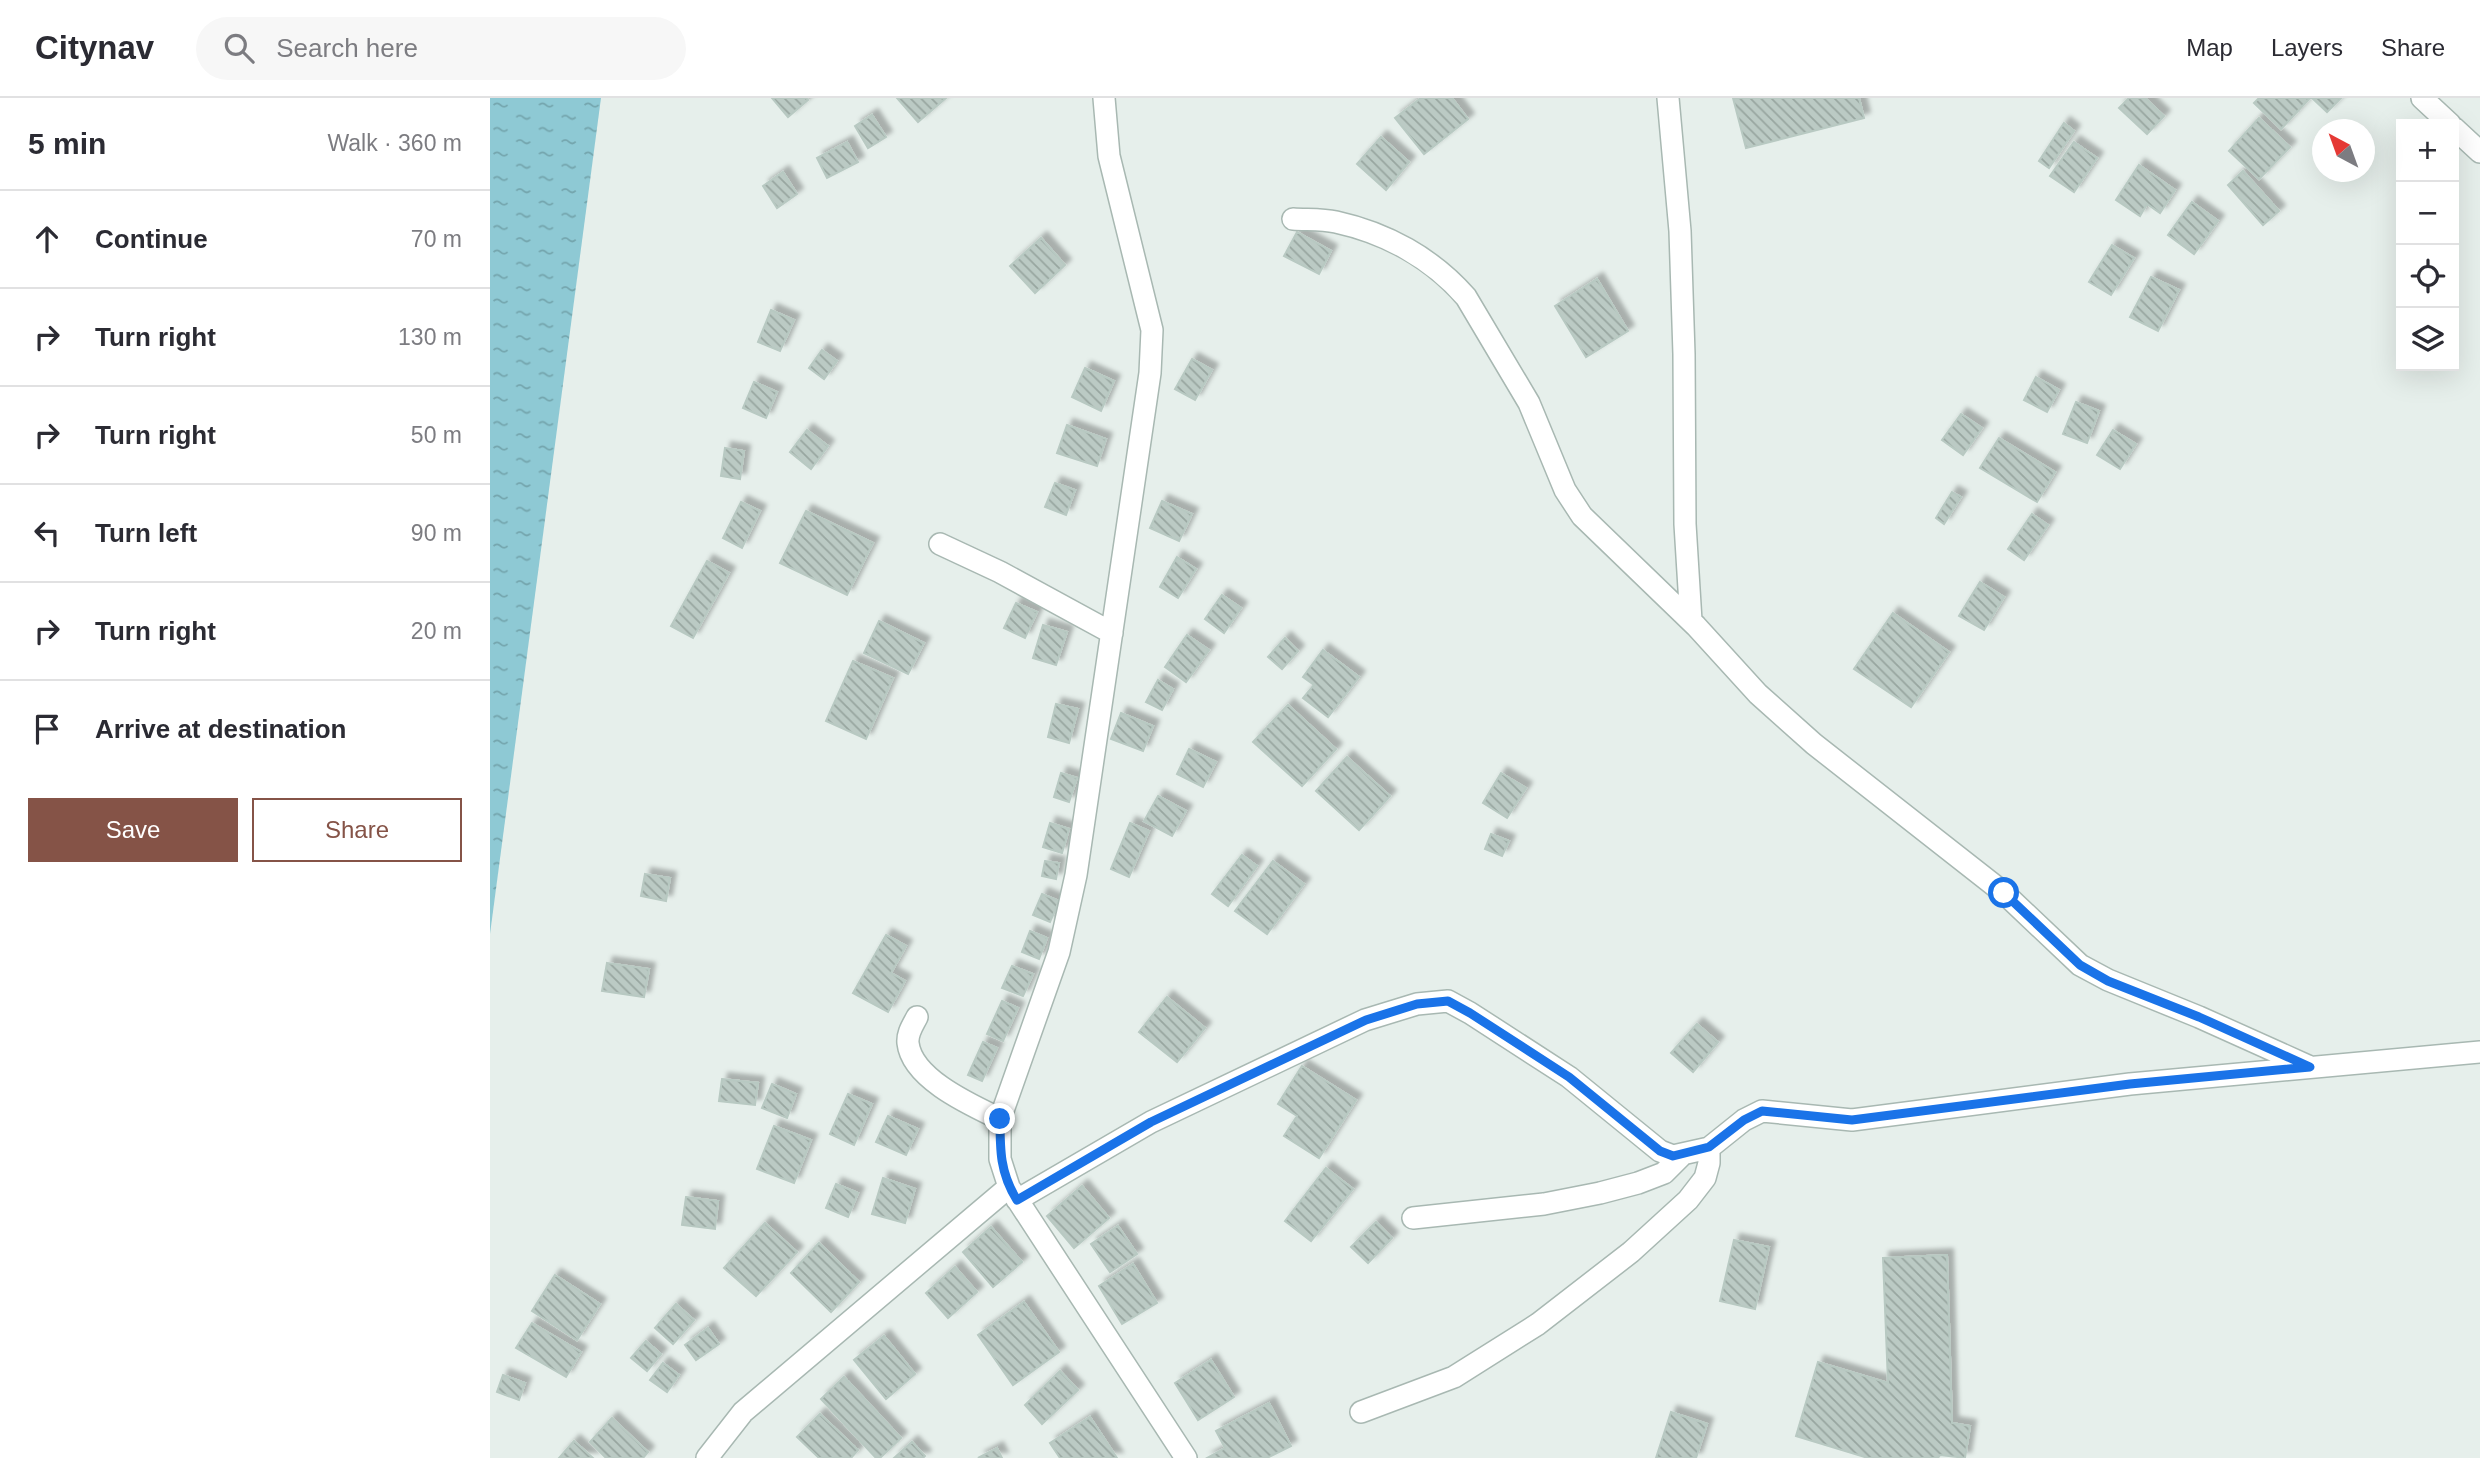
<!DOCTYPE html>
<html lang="en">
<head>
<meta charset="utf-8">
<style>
  :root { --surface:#fff; --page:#f7f7f7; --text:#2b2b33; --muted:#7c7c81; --line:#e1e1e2; --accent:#855347 }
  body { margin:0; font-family:Arial,sans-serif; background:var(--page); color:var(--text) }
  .controls { position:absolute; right:21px; top:21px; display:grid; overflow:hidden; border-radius:0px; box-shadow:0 7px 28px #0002 }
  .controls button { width:63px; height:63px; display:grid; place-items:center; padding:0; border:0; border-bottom:2px solid var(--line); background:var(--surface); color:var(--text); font:35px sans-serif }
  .compass { position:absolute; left:1822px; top:21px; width:63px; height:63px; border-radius:50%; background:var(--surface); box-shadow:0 7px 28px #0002; rotate:319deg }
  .stop { position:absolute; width:21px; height:21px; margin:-16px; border:5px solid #1a73e8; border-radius:50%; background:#fff }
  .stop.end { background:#1a73e8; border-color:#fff; box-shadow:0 2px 7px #0008 }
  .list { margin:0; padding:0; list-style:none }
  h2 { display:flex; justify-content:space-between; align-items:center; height:91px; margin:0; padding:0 28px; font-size:30px }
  h2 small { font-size:23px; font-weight:400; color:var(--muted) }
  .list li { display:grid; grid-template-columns:46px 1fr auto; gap:21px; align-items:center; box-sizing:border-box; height:98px; padding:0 28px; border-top:2px solid var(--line) }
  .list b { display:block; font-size:26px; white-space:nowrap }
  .list em { font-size:23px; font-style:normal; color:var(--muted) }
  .actions { display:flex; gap:14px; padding:21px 28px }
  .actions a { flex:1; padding:16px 0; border:2px solid var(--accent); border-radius:0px; text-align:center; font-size:24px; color:var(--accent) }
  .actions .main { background:var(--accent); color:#fff }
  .icon { flex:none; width:38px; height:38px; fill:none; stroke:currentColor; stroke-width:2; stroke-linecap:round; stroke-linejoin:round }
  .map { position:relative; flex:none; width:1990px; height:1360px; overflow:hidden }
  header { display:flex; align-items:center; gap:42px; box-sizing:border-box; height:98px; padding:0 35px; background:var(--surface); border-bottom:2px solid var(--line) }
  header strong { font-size:33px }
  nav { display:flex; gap:38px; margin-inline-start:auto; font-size:24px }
  .search { width:490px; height:63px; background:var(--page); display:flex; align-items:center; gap:18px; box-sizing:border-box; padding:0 24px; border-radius:38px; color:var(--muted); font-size:26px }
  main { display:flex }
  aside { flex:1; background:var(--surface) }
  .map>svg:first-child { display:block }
  .water { fill:url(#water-ripples) }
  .building { fill:url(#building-back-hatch); stroke:#b8c9c2; stroke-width:2; filter:url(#shadow) }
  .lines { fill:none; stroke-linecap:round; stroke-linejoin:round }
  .minor-casing { stroke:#a8b8b2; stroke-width:24 }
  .minor { stroke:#fff; stroke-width:21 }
  .route { stroke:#1a73e8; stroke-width:9 }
</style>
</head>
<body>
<header>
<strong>Citynav</strong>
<div class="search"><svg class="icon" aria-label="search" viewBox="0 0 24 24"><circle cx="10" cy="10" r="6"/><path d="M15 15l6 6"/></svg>Search here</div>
<nav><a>Map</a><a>Layers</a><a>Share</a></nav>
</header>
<main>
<aside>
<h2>5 min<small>Walk · 360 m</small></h2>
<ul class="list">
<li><svg class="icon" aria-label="ahead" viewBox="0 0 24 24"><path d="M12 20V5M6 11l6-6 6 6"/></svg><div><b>Continue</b></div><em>70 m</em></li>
<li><svg class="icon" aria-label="right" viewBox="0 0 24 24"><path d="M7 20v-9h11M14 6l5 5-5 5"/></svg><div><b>Turn right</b></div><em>130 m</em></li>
<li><svg class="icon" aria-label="right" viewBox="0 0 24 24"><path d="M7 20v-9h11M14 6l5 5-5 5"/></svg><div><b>Turn right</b></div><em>50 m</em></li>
<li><svg class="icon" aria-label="left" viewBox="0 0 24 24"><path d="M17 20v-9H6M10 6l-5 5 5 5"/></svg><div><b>Turn left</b></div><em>90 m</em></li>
<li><svg class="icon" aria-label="right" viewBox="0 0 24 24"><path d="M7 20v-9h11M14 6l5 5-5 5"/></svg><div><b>Turn right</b></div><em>20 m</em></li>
<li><svg class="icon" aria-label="arrive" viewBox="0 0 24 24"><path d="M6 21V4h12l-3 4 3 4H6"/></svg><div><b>Arrive at destination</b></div></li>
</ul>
<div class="actions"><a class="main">Save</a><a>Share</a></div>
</aside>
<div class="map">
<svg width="1990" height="1360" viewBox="0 0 1990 1360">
  <defs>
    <pattern id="water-ripples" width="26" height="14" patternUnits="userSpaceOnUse" patternTransform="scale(1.75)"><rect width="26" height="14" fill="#8ec9d4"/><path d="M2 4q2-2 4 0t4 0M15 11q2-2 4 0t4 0" fill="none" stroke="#74a5ad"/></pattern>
    <pattern id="building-back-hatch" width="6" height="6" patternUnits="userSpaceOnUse" patternTransform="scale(1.75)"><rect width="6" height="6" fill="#bbcac4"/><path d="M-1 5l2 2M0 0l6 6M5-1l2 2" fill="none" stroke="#98a6a0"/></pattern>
    <filter id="shadow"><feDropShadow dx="6" dy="-6" stdDeviation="2" flood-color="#0004"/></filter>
  </defs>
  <rect width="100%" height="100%" fill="#e6efeb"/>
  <path class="water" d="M0,0H111L0,836Z"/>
  <path class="building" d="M282,0H316L318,2L298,19Z
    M407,0H456L428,24Z
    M931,0H962L978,21L934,56L905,20Z
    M1243,0H1369L1374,20L1256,50Z
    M1639,0H1655L1674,18L1657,36L1629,10Z
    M1769,0H1820L1791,31L1764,5Z
    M1822,0H1851L1837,14Z
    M382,17L396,39L378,50L365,28Z
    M1769,20L1800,49L1769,81L1739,53Z
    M1574,25L1584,33L1559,70L1549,63Z
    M891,39L919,64L896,92L867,66Z
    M357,44L368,64L337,80L327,60Z
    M1584,44L1607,60L1584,94L1560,78Z
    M1649,67L1685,92L1670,115L1657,106L1650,118L1626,102Z
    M1753,73L1789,113L1773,127L1738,87Z
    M293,74L307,96L287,110L273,88Z
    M1702,104L1728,123L1704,156L1678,137Z
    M807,134L841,153L829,176L794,158Z
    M551,140L575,167L545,195L520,168Z
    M1622,147L1644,160L1621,197L1599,184Z
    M1661,179L1689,192L1668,233L1640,219Z
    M1107,181L1138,233L1096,259L1065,208Z
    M281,212L304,222L290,253L268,244Z
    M332,252L347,263L334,281L319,270Z
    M702,261L722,272L705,302L685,291Z
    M595,270L624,283L611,313L582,299Z
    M1546,279L1569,292L1557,314L1534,302Z
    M264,284L287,294L276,320L253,310Z
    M1586,304L1609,313L1597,345L1573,336Z
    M1471,316L1492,330L1473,357L1452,342Z
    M577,327L616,341L607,368L567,355Z
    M317,332L338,348L321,371L300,354Z
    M1623,332L1646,346L1630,371L1607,357Z
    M1509,340L1565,374L1547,404L1490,370Z
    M235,350L254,353L250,381L231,378Z
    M565,385L585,392L576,417L555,409Z
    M1462,394L1471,399L1454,426L1446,420Z
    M672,403L702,416L689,443L660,430Z
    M251,404L270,413L252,450L233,440Z
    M316,413L383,445L357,497L290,465Z
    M1542,416L1558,427L1534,462L1518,451Z
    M687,459L706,471L688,500L670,489Z
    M217,463L239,475L203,540L181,528Z
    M1490,484L1514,499L1494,532L1469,518Z
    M732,497L751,510L734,535L715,521Z
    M526,505L547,514L535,540L514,530Z
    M1403,515L1459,554L1421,609L1364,571Z
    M389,523L434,545L418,576L374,555Z
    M553,527L577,534L566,567L543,560Z
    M697,537L719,552L696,584L675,569Z
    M795,540L808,553L792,571L778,559Z
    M833,552L869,579L838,619L813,600L824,587L813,579Z
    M363,563L403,580L376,641L336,623Z
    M668,582L683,591L672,612L656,604Z
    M566,606L588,611L579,645L558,639Z
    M798,607L846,651L812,688L763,644Z
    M631,615L663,628L653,653L621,641Z
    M699,651L726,664L713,689L687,676Z
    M857,659L900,698L869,732L826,693Z
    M571,675L587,680L579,704L564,699Z
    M1011,675L1036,690L1017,720L993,705Z
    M668,698L696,713L682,738L654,723Z
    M560,725L579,731L572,755L553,749Z
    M640,725L659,733L639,779L621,771Z
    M1001,736L1019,743L1012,758L995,751Z
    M752,757L767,768L738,808L722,796Z
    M555,763L569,765L566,781L552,778Z
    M783,763L814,786L777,836L745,813Z
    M155,776L180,780L176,803L151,798Z
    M552,796L569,803L560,824L543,817Z
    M540,833L557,840L549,861L532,854Z
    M396,837L416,848L401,875L415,883L398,914L363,895Z
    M117,865L159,871L154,899L112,893Z
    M522,868L543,876L533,898L512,890Z
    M677,899L715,930L687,964L649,934Z
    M512,903L528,910L513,943L497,936Z
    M1207,926L1228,944L1203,974L1181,955Z
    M493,944L507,950L492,983L478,977Z
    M812,968L866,1002L829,1060L794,1038L807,1018L788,1006Z
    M232,981L268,985L265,1007L229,1003Z
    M282,986L306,996L297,1020L272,1010Z
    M358,996L382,1006L364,1047L340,1036Z
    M398,1018L428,1031L416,1057L386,1044Z
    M284,1028L321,1042L304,1085L267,1071Z
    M836,1070L863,1091L821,1143L795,1123Z
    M393,1080L425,1091L415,1125L382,1116Z
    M346,1086L368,1095L358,1119L336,1110Z
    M592,1088L619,1120L584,1150L557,1118Z
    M196,1099L228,1103L225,1131L192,1127Z
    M886,1124L902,1140L878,1165L861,1149Z
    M275,1125L307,1154L266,1198L234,1170Z
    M628,1128L647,1156L620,1174L601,1146Z
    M501,1129L532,1164L503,1189L473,1154Z
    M1244,1142L1279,1149L1265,1211L1230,1203Z
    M329,1145L369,1184L341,1214L301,1175Z
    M1457,1157L1462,1325L1480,1328L1475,1360L1450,1357L1448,1360H1378L1306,1338L1328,1264L1398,1285L1393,1160Z
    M643,1166L667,1205L632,1226L609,1188Z
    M465,1169L487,1194L458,1220L436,1195Z
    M65,1177L110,1206L87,1242L42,1213Z
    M534,1204L569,1254L523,1287L488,1237Z
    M186,1206L204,1222L183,1246L165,1230Z
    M42,1225L91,1254L76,1279L26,1250Z
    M218,1230L229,1246L206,1262L195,1247Z
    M394,1238L425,1276L396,1301L364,1262Z
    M156,1243L171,1256L157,1273L141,1260Z
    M721,1262L744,1299L708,1322L685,1285Z
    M173,1265L189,1277L177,1294L160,1282Z
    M570,1273L588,1292L552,1326L535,1307Z
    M13,1277L35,1285L29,1302L7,1294Z
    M354,1279L411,1340L390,1360H386L331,1301Z
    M779,1305L801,1348L777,1360H717L735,1350L726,1333Z
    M1181,1314L1217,1326L1206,1360H1166Z
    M330,1316L368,1352L361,1360H329L307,1339Z
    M600,1319L627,1360H570L560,1345Z
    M122,1320L158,1354L153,1360H116L100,1344Z
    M84,1343L103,1360H69Z
    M422,1344L435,1358L433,1360H404Z
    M507,1350L512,1360H488Z"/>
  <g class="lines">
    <g class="minor-casing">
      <path id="minor" d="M1178,0L1190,133L1194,256L1195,426L1201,523
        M1932,0L1960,26
        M1964,30L1990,54
        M803,121C817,122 832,121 846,124C896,135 942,160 976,199L1039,305L1075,392L1092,418L1206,528L1268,596L1324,646L1514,795L1590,867L1618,882L1709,919L1818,968
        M450,446L510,474L622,535
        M427,919C423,927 417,935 418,945C422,981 481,1007 510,1021
        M521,1092L696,1360
        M527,1102L661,1024L875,922L927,906L958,903L980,915L1079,979L1170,1053L1183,1058L1219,1050L1254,1022L1272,1013L1362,1022L1640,986L1990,954
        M923,1120L1054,1106L1110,1095L1148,1085L1174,1075L1192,1057
        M871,1314L964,1279L1048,1226L1141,1154L1198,1102L1215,1080L1219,1065V1050
        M217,1360L253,1314L519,1089L510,1061V1021L569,854L586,777L660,275L662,232L619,58L614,0"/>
    </g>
    <use href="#minor" class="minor"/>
  </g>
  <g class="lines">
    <path class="route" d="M510,1021C510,1052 510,1075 527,1102L661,1024L876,922L927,906L958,903L980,915L1079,979L1170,1053L1183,1058L1219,1049L1254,1022L1272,1013L1362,1022L1640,986L1820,969L1709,919L1618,883L1590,867L1514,795"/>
  </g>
</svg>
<div class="controls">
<button>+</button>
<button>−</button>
<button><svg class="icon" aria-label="locate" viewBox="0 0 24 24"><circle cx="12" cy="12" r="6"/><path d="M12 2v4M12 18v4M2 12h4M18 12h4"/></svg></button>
<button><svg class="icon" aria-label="layers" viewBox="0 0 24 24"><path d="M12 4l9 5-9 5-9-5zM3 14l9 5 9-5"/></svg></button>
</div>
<svg class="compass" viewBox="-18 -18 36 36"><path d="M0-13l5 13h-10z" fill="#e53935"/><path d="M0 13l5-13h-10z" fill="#7c7c81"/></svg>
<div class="stop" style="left:1514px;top:795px"></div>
<div class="stop end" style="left:510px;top:1021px"></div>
</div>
</main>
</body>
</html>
